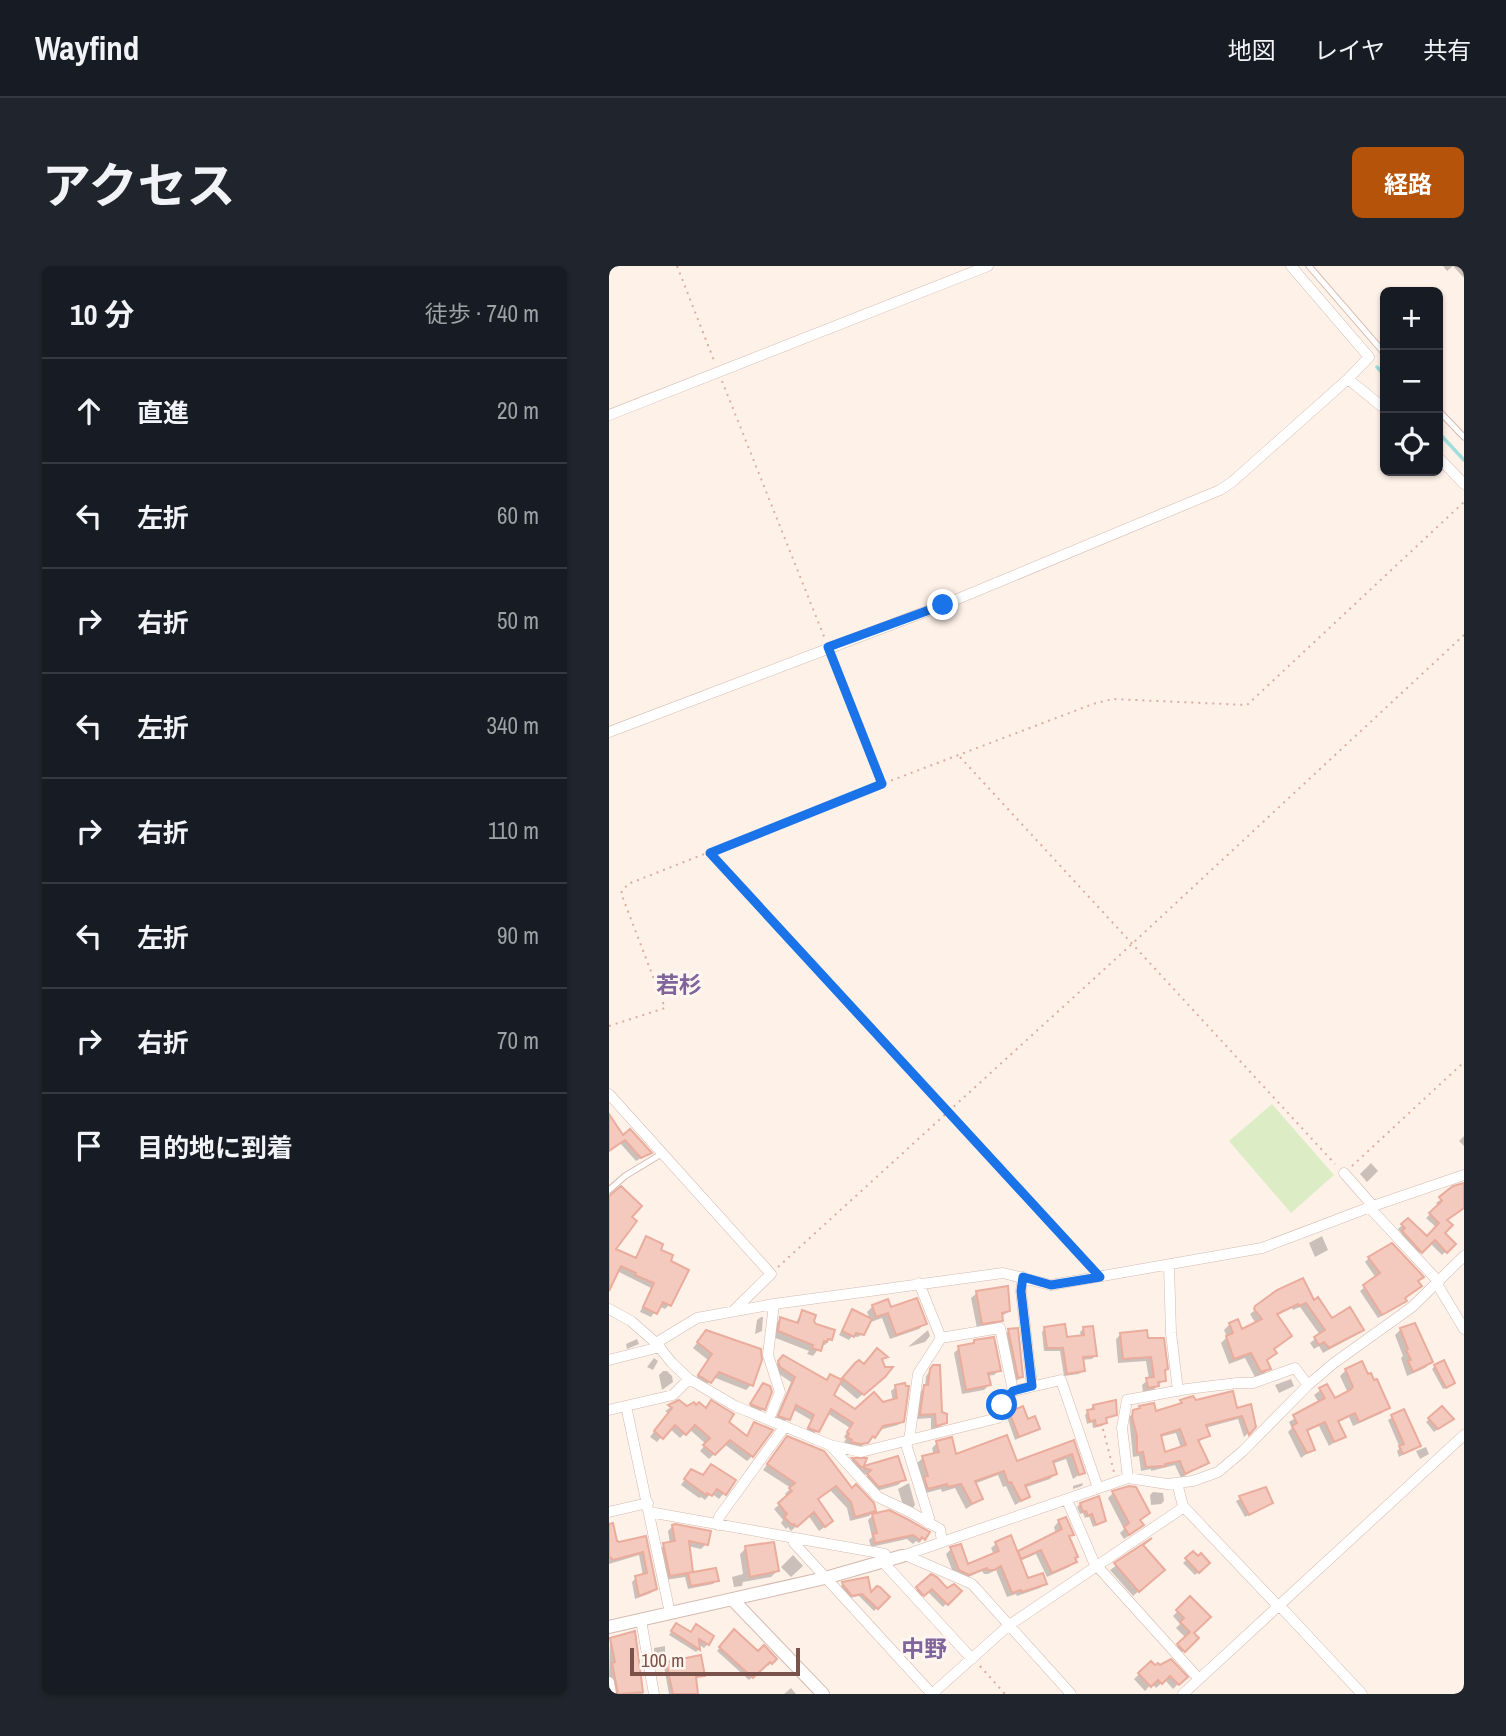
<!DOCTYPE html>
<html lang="ja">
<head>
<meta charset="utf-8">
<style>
  :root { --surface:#171b24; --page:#20242c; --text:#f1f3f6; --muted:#9ea1a6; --line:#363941; --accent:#b45309 }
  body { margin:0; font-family:"Archivo Narrow","Noto Sans JP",sans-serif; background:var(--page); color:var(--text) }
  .controls { position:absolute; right:21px; top:21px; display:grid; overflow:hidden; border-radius:10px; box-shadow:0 2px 5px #0004 }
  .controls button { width:63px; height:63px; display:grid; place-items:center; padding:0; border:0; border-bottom:2px solid var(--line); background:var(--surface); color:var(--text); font:35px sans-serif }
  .scale { position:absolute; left:21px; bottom:18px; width:170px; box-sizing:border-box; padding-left:7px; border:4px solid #7a5249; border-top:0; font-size:19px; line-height:24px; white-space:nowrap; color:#7a5249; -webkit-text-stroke:5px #fff6f0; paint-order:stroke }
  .stop { position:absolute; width:21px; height:21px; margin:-16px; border:5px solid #1a73e8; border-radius:50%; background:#fff }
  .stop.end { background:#1a73e8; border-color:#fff; box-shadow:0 2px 7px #0008 }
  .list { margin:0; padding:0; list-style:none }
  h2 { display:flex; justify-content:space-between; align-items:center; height:91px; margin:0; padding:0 28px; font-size:30px }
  h2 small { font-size:23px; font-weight:400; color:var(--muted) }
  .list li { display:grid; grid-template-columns:46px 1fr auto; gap:21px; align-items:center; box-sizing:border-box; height:105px; padding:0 28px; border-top:2px solid var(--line) }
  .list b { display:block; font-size:26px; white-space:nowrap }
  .list em { font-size:23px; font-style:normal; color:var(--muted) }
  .icon { flex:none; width:38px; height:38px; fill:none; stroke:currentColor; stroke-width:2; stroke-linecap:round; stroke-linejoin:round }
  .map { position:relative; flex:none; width:855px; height:1428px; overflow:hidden; border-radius:10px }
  header { display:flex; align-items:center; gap:42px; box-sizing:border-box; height:98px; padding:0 35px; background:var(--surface); border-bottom:2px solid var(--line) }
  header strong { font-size:33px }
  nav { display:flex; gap:38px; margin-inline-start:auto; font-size:24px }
  .intro { display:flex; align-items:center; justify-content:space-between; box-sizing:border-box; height:168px; padding:0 42px }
  h1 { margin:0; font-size:49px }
  .button { padding:18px 32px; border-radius:10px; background:var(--accent); color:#fff; font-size:24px; font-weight:700 }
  main { display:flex; gap:42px; padding:0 42px }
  aside { flex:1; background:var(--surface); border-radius:10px; box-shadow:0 2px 5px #0004 }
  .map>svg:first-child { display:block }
  .green { fill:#dcedc5 }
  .shadow { fill:#0003; fill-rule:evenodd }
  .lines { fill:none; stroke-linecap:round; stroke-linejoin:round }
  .stream { stroke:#a0dcda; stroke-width:3.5 }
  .building { fill:#f5cabe; stroke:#e9ac9d; stroke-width:2; fill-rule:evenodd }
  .service-casing { stroke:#d4b9af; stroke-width:7 }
  .minor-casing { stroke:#d4b9af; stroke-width:11 }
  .tertiary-casing { stroke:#d4b9af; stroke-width:14 }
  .path { stroke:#dbaca0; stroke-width:2; stroke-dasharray:2 5; stroke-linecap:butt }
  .service { stroke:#fff; stroke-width:5 }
  .minor { stroke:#fff; stroke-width:10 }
  .tertiary { stroke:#fff; stroke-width:12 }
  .route { stroke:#1a73e8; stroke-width:9 }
  .labels { text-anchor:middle; stroke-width:6; stroke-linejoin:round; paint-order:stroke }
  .neighbourhood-label { font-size:23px; font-weight:bold; fill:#80659d; stroke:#fff6f0 }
</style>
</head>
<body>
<header>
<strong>Wayfind</strong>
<nav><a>地図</a><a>レイヤ</a><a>共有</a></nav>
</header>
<div class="intro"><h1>アクセス</h1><a class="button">経路</a></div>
<main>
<aside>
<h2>10 分<small>徒歩 · 740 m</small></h2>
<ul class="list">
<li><svg class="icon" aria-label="ahead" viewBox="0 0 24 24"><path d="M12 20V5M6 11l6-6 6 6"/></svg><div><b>直進</b></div><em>20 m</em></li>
<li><svg class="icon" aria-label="left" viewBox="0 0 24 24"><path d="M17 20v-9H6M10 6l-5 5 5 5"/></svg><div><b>左折</b></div><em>60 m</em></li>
<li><svg class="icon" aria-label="right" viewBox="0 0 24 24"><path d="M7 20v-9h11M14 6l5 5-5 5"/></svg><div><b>右折</b></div><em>50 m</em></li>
<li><svg class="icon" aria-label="left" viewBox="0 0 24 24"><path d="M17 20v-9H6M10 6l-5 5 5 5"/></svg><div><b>左折</b></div><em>340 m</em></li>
<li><svg class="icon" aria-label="right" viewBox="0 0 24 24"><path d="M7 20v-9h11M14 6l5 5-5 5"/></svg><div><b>右折</b></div><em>110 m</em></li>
<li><svg class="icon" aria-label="left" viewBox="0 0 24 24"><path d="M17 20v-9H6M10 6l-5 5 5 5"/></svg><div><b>左折</b></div><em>90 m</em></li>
<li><svg class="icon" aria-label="right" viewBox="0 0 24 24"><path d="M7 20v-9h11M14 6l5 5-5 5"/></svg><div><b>右折</b></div><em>70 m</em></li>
<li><svg class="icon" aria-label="arrive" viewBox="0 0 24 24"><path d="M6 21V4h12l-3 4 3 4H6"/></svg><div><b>目的地に到着</b></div></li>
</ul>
</aside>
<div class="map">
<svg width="855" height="1428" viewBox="0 0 855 1428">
  <rect width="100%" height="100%" fill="#fef1e8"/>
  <path class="green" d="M663,838L725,909L682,947L620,875Z"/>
  <path class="shadow" d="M834,0H844L838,5Z
    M844,0H855V12Z
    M0,851L14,872L41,887L27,895L11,877L0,885Z
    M855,870V880L850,875Z
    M762,897L769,905L758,916L751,908Z
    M855,917V941L837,955L834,967L844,978L833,989L821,977L808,989L790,971L793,968L789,963L799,954L818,973L828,962L817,952L830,940L827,937Z
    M0,930L20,951L3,983L25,993L38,972L49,985L60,1039L56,1043L50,1040L42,1051L31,1046L42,1022L8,1005L0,1021Z
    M713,970L719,984L706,991L700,977Z
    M760,992L808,1016L794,1033L796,1035L792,1039L769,1052L751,1025L767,1012L756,996Z
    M669,1026L704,1036L723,1055L753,1064L747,1069L714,1087L710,1080L705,1083L701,1077L711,1069L691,1041L684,1044L683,1042L667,1050L664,1083L656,1095L660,1102L655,1108L646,1111L636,1092L620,1098L612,1077L618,1071L615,1064L621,1058L632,1065L647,1058L641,1048Z
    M368,1027L400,1045L392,1051V1055L386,1060L368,1062L362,1032Z
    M264,1040L281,1044L316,1057L310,1063L281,1073L273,1052L262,1056L258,1046Z
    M243,1045L253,1068L249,1071L243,1070L240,1074L230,1069Z
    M193,1046L221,1073L216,1079L213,1078L204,1090L198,1088L200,1085L164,1071L166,1059L171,1053L186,1058Z
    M152,1051H154L153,1065L146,1068L148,1054Z
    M436,1062L456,1073L472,1071L471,1066L474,1063L487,1089L483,1093L472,1094L474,1104L470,1108L455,1110L451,1085H435L433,1066Z
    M792,1063L822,1096L816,1102L798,1110L792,1092L794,1090L786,1069Z
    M319,1064L321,1070L316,1076L299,1081Z
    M400,1065L413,1110L409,1114H406L396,1068Z
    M512,1068L537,1074L554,1106L555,1114L543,1125L534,1126L533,1119L540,1113L537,1095L509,1097L507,1073Z
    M92,1072L142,1119L137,1124L104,1111L95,1122L85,1115L99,1094L84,1082Z
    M28,1073L30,1078L18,1083L17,1078Z
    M366,1076L390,1104L385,1109L378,1110L380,1119L375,1124L353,1128L345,1087L350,1082L362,1079Z
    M276,1091L272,1095L269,1116L248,1133L229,1117L222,1130L246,1145L284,1135L282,1125L287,1121L293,1155L289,1159L270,1164L261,1175L259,1174L253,1180L246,1182L235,1176L237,1173L235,1171L241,1162L218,1147L204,1170L196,1167L202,1154L183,1143L175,1158L166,1154L182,1116L167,1106L165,1101L173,1092L216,1115L221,1110L231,1116L241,1104Z
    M45,1092L49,1095L44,1104L38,1101Z
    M826,1100L842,1119L834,1123L823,1103Z
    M324,1101L332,1147L336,1156L331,1161L322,1164V1152L307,1153L311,1126L316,1121L317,1110Z
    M737,1104L779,1141L773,1147L744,1160L740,1151L728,1157L734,1170L720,1180L710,1160L697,1166L704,1183L692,1192L679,1166L683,1162L680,1156L710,1137L705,1129L717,1120L725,1135L739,1127L731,1110Z
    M54,1105H58L63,1110L64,1116L53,1124L50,1109Z
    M682,1113L685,1120L670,1127L666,1119Z
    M152,1122L154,1143L151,1146L140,1141Z
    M572,1135L627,1144L646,1160L635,1171L629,1153L596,1162L598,1170L588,1177L598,1196L572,1212L566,1199L542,1205V1203L532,1205L530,1190L524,1191L520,1151L531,1141L546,1147L567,1141ZM567,1167L572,1182L554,1189L551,1171Z
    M70,1136L78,1143L96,1144L102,1137L118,1156L137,1171L146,1158L143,1190L138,1195L115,1178L100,1193L91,1185L97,1178L80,1163L71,1172L60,1162L48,1176L41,1171L59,1147L56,1145Z
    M484,1140L506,1149L496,1153V1157L493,1160L484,1162L483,1156L478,1158L476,1149Z
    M833,1142L839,1156L825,1166L817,1156Z
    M794,1145L809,1180L790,1191L788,1185L791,1182L779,1154Z
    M401,1147L418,1155L429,1163L406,1174L398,1151Z
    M464,1176L474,1206L464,1213L457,1193L443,1198L446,1208L441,1213L415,1222L419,1231L406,1239L397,1220L394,1221L389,1209L365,1218L372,1233L357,1243L346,1222L333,1226L332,1223L313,1228V1215L308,1197L314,1192L325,1189L323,1182L328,1177L346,1190L407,1197Z
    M174,1177L242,1224L265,1245L260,1250L241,1255L238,1242L221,1224L207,1234L217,1260L210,1265L199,1249L182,1265L179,1261L177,1263L172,1257L174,1254L165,1243L179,1231L176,1228L182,1222L154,1204Z
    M817,1181L820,1188L811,1193L807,1185Z
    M288,1192L295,1213L289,1219L264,1226L254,1214L259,1209L246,1206L239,1198L243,1193L255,1194L253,1203Z
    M78,1210L93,1211L125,1215L110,1233L102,1227L96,1234L92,1231L90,1232L72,1219Z
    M300,1217L306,1239L303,1243L294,1239L289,1223Z
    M474,1217L473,1220L464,1223V1220Z
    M520,1221L539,1247L529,1255L528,1264L515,1273L511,1267L515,1263L499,1232L504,1227Z
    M544,1226L554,1227L555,1235L552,1238L542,1239L541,1229Z
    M641,1228L662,1237L636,1251L627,1235Z
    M471,1238L495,1254L484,1261L480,1250L476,1252L474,1247L471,1248L468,1241Z
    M264,1249L319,1267L310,1277L307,1275L304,1278L298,1273L262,1281L260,1274L263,1271L259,1254Z
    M450,1255L463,1268L459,1272L466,1295L460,1301L438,1311L427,1288L411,1295L418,1314L436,1318L431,1322L408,1330L407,1328L398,1331L387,1304L379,1308H375L373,1305L355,1313L345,1309L337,1288L342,1283L358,1300L385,1289L382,1282L387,1278L408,1289L447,1268L445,1261Z
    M63,1261L100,1266L97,1278L92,1283L79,1280L82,1306L79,1309L106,1304L108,1314L104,1318L79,1323L76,1311L56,1314L50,1284L55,1279L61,1278L59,1265Z
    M0,1272L10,1278L36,1272L46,1323L42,1327L26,1333L23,1316L27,1312L34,1310L30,1289L0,1298Z
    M533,1281L548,1309L524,1330L501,1304Z
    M137,1282L168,1305L162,1311L134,1316L133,1320L125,1321L123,1311L134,1308L131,1288Z
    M584,1287L598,1297L586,1309L574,1297Z
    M184,1289L194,1300L182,1311L172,1301Z
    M322,1310L338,1325H350L334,1341L318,1325L311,1332L305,1326Z
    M234,1318L261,1329L279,1331L265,1345L250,1330L240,1332L231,1321Z
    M581,1333L583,1367L588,1372L569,1390L564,1384L577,1372L567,1362L571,1358L564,1350Z
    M67,1359L99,1378L95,1382L89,1378L90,1383L87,1386L60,1369Z
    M121,1369L149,1388L166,1393L159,1400L157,1398L140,1414L108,1385Z
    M1,1373L31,1419L34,1428H6L0,1414Z
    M56,1380V1389L45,1390V1382Z
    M58,1397L94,1409L86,1413L88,1428H60L55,1401Z
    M542,1397L546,1401L576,1411L564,1423L556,1414L547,1422L543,1417L536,1425L525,1413Z
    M182,1422L187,1428H175Z"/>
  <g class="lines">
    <path class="stream" d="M768,101L776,110
      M829,166L855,194"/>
  </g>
  <path class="building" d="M0,848L14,869L21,863L43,887L32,892L16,874L0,885Z
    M855,917V942L838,954L844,959L836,967L847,978L838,987L826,974L813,987L793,965L796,962L792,958L799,952L818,970L830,957L820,947L833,935L830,931L844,920Z
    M12,920L33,940L23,951L28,955L7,983L27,992L37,970L54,978L52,984L64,989L62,995L80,1004L62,1040L54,1036L48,1048L34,1041L45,1017L26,1009L27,1007L12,1000L0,1025V930Z
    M783,977L815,1011L809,1015L813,1020L796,1032L798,1035L773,1049L754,1019L771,1007L759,991Z
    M694,1012L705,1034L709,1031L723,1052L741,1041L755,1064L720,1082L715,1076L710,1079L705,1071L716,1064L697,1037L690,1040L689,1038L668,1048L683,1070L665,1083L668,1087L658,1094L662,1103L652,1106L642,1087L625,1093L617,1070L624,1067L620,1057L629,1053L633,1063L653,1053L645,1043L646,1040L668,1024Z
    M399,1020L401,1045L393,1047L394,1055L373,1058L367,1025Z
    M308,1032L318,1058L287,1069L279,1047L267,1051L263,1039L279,1033L282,1041Z
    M243,1043L263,1053L255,1069L247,1067L245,1071L233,1065Z
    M193,1044L207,1049L205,1055L207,1058L226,1064L223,1074L219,1073L218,1076L215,1075L212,1085L203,1082L204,1079L169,1065L171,1051L189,1057Z
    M806,1057L824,1096L804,1106L799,1095L802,1094L797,1084L799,1083L791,1062Z
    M456,1058L458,1071L475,1069L474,1061L484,1060L488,1090L474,1091L476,1105L458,1108L454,1082H438L435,1061Z
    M409,1062L414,1111L409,1112L399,1063Z
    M97,1064L152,1083L153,1094L144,1120L110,1106L102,1117L89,1109L103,1088L88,1076Z
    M538,1064L539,1072H555L559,1103L556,1104L557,1115L549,1116L550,1120L539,1122L537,1112L545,1111L542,1091L514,1093L511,1067Z
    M385,1071L392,1105L379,1107L382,1119L357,1124L349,1080L365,1077V1074Z
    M268,1082L279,1091L273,1093L276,1101H284L276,1111L255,1129L233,1112L246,1097L250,1094L255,1098Z
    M174,1089L218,1114L221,1108L233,1114L225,1129L246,1143L265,1126L274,1136L288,1132L286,1119L296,1117L297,1120H300L295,1156L274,1160L266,1172L264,1170L259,1177L252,1178L242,1176L243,1174L238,1171L240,1168L238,1166L244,1157L222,1143L210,1166L199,1162L205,1149L187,1139L181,1154L169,1150L186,1111L171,1101L169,1095Z
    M835,1094L846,1117L837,1122L825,1099Z
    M753,1095L759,1108L762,1107L765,1114L768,1113L781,1142L750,1156L746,1147L729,1155L737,1171L725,1176L716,1156L698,1164L706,1184L698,1187L683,1160L688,1157L684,1149L716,1132L710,1122L718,1118L726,1132L741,1124L744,1121L736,1103Z
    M324,1099H331L333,1146L338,1148V1157L327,1160L326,1148L311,1149L315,1119H319L321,1103Z
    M154,1117L161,1120L163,1126L156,1144L141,1138Z
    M624,1125L628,1142L642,1138L647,1161L640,1169L633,1150L597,1159L601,1170L589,1174L600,1197L576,1208L571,1195L556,1198V1200L537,1201L534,1186L528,1187V1170L523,1151L524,1144L531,1142L530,1140L545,1137L547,1145L573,1137L571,1134L584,1130L587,1134ZM571,1163L577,1179L556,1186L552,1169Z
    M70,1134L78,1140L85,1136L87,1139L90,1136L97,1142L102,1134L125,1148L120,1156L138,1170L145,1156L164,1164L144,1191L121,1174L106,1189L94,1179L101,1172L86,1159L77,1169L66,1159L54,1173L45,1165L63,1142L59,1139Z
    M507,1134L508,1149L497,1152L498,1157L487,1160L486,1154L481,1156L478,1144L485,1143L484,1139Z
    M414,1140L419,1153L426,1150L431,1163L410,1171L400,1146Z
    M833,1140L845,1153L829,1163L819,1152Z
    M795,1143L812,1180L794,1188L790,1180L795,1178L782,1149Z
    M398,1169L408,1195L465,1174L476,1207L470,1209L463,1188L444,1195L448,1208L416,1219L421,1231L412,1235L402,1216L399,1217L395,1205L366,1215L374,1233L363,1238L352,1218L339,1221L338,1218L319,1223L315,1211L319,1210L313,1190L330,1186L327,1175L343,1171L347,1188Z
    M178,1170L215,1185L243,1222L247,1218L265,1237L267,1245L246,1251L242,1236L227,1220L209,1233L224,1255L216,1261L205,1246L188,1261L185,1258L183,1259L175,1251L178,1248L169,1237L183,1225L180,1222L186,1217L158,1198Z
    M289,1190L297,1214L270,1221L258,1208L262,1204L252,1201L243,1192H258L255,1200Z
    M102,1198L127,1214L117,1229L108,1223L103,1230L98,1227L97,1229L75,1213L82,1203L94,1209Z
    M520,1220L527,1221L541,1247L531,1254L535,1259L520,1269L515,1261L520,1257L503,1225Z
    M657,1221L664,1237L640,1249L630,1230Z
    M490,1230L497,1255L487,1259L483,1248L479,1250L477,1245L474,1246L471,1237Z
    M280,1244L298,1253L321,1266L316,1274L313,1271L311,1274L304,1269L266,1277L264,1268L268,1267L263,1248Z
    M457,1251L465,1269L460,1270L469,1291L466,1292L468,1296L443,1307L432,1284L412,1293L409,1285L453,1263L449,1254Z
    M4,1257L8,1275L10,1276L37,1270L48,1323L30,1330L26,1310L38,1307L34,1286L4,1294L0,1290V1258Z
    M66,1258L102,1265L99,1279L80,1275L84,1306L61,1310L54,1277L66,1275L63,1259Z
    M402,1269L419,1312L434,1307L438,1318L413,1326L412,1324L403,1327L392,1300L385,1304H379L378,1302L360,1309L350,1304L341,1281L352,1278L359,1298L390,1285L386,1276Z
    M543,1272L534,1279L556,1304L530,1326L505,1297Z
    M165,1276L170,1305L141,1311L136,1280Z
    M584,1285L589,1290L592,1287L601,1297L590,1307L576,1292Z
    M107,1302L110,1315L82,1320L79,1307Z
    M322,1308L328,1311L338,1322L345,1318L353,1325L339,1339L323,1323L315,1330L307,1321Z
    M259,1311L262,1326L268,1320L271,1321L281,1331L269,1343L253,1328L243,1330L234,1319L233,1316Z
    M581,1330L602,1351L585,1367L590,1372L576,1386L568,1378L581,1366L571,1356L575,1352L567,1344Z
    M67,1357L82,1366L87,1358L105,1370L100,1379L90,1373L91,1384L62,1365Z
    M125,1363L149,1385L155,1379L168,1393L163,1398L161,1396L144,1412L110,1381Z
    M26,1365L34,1426L9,1428L3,1397L6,1396L1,1372Z
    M92,1389L96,1410L87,1411L89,1428H64L57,1396Z
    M562,1393L579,1411L570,1419L561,1410L553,1418L549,1414L542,1421L529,1407L542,1395L546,1399L549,1397L551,1399Z"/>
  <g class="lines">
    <g class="service-casing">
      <path id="service" d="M700,0L776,88
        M829,144L855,171
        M0,924L16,910L54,887"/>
    </g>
    <g class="minor-casing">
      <path id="minor" d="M739,113L776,143
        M0,149L379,0
        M829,191L855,218
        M0,466L334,339L611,224L623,216L739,113L760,91L682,0
        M0,828L162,1008L124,1045
        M735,907L764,940
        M760,941L830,1016
        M560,999L562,1067L569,1125
        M414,1011L412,1025L423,1120
        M828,1018L855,1063
        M0,1043L22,1055L47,1077L63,1097L80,1113L126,1140L221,1179L269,1231L301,1246L331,1263L333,1275
        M332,1072L391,1062L404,1125
        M47,1077L88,1052L165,1038L394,1007L442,1019L653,982L764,940L855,909
        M0,1094L51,1081
        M17,1140L61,1347
        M0,1144L64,1129L80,1113
        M160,1153L171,1126L159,1089L165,1038
        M296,1175L320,1252L319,1257
        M300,1175L309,1108L332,1072L310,1017
        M221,1179L252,1186L389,1152L393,1139L404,1125L452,1114L489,1222
        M519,1212L513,1162L518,1134L578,1123L628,1117H644L686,1102L699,1119
        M568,1217L574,1240L669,1340
        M458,1234L487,1301
        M0,1246L39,1237
        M40,1246L276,1288L280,1294
        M109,1259L110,1251L176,1160
        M184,1272L185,1277L323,1428
        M296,1289L363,1318L462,1428
        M293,1290L519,1212L558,1218L584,1215L609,1206L634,1185L699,1119L725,1097L803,1041L855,990
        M274,1296L363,1393
        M488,1300L590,1413
        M670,1339L753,1428
        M32,1354L45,1428
        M0,1416L2,1428
        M323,1428L399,1360L575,1241
        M574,1428L855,1169"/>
    </g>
    <g class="tertiary-casing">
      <path id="tertiary" d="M123,1333L214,1428
        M0,1361L216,1312L293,1290"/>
    </g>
    <path class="path" d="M68,0L106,97
      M113,115L216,373
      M223,391L272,516
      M351,491L726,898
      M101,587L481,1000
      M0,760L56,742L12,627L19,618L273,518L484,438L504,433L638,439L855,236
      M743,900L855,796
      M169,1001L524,677L855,369
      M494,1163L505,1206
      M371,1400L396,1428"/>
    <use href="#service" class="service"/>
    <use href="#minor" class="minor"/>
    <use href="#tertiary" class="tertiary"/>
  </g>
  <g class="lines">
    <path class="route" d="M334,339L219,381L273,518L101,587L491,1011L442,1019L414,1011L412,1025L423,1120L404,1125L393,1139"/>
  </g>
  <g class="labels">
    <g class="neighbourhood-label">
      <text x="70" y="727">若杉</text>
      <text x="315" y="1391">中野</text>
    </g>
  </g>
</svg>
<div class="controls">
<button>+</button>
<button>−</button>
<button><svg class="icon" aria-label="locate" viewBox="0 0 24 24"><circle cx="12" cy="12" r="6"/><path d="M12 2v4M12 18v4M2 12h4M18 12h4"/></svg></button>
</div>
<div class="scale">100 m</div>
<div class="stop" style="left:393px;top:1139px"></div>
<div class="stop end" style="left:334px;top:339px"></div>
</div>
</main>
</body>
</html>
